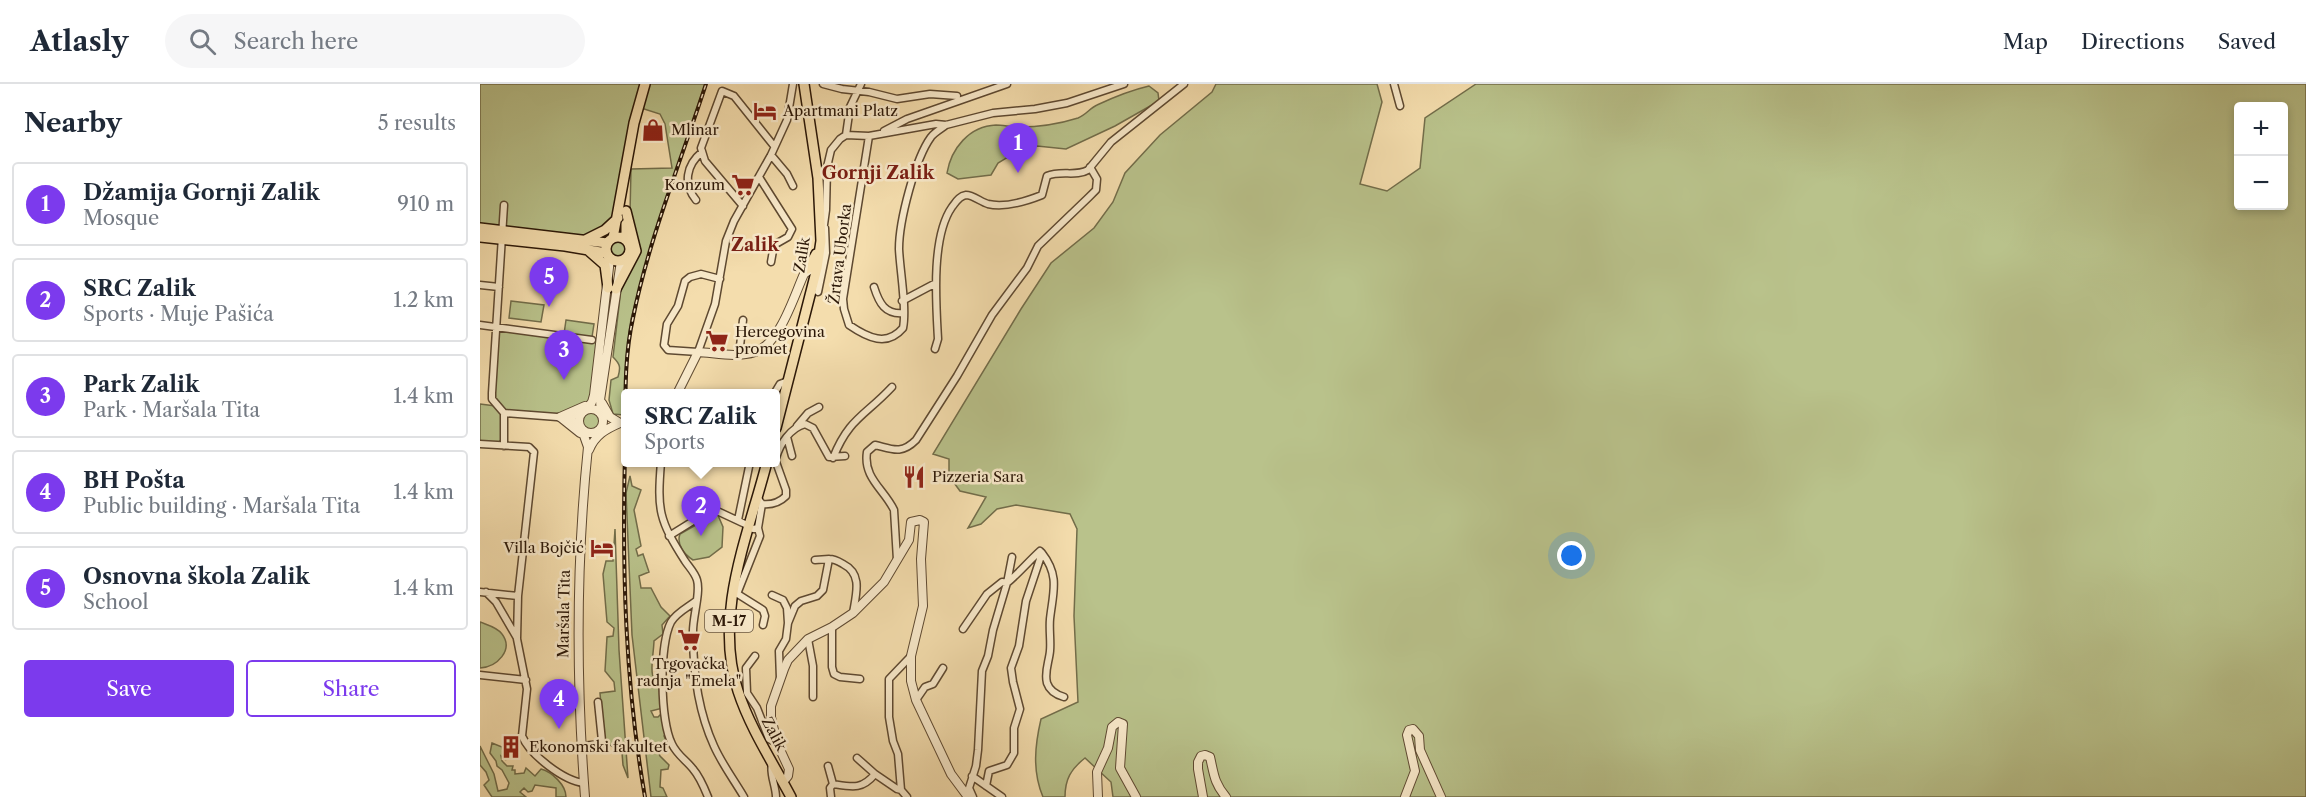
<!DOCTYPE html>
<html lang="en">
<head>
<meta charset="utf-8">
<style>
  :root { --surface:#fff; --page:#f6f6f7; --text:#1f2937; --muted:#747a83; --line:#e0e1e3; --accent:#7c3aed }
  body { margin:0; font-family:"Libre Caslon Text",serif; background:var(--page); color:var(--text) }
  .controls { position:absolute; right:18px; top:18px; display:grid; overflow:hidden; border-radius:6px; box-shadow:0 3px 9px #0003 }
  .controls button { width:54px; height:54px; display:grid; place-items:center; padding:0; border:0; border-bottom:2px solid var(--line); background:var(--surface); color:var(--text); font:30px sans-serif }
  .you { position:absolute; left:1092px; top:472px; width:21px; height:21px; margin:-15px; border:4px solid #fff; border-radius:50%; background:#1a73e8; box-shadow:0 0 0 9px #1a73e833 }
  .badge { display:grid; place-items:center; width:39px; height:39px; border-radius:50%; background:var(--accent); color:#fff; font-size:20px; font-weight:700 }
  .pin { position:absolute; translate:-50% -50px; filter:drop-shadow(0 2px 3px #0008) }
  .pin::after { content:''; position:absolute; top:32px; width:21px; height:18px; background:inherit; clip-path:polygon(0 0,100% 0,50% 100%) }
  .popup { position:absolute; left:141px; top:305px; width:159px; height:78px; box-sizing:border-box; display:grid; place-content:center; border-radius:6px; background:var(--surface); filter:drop-shadow(0 2px 4px #0005); font-size:20px; white-space:nowrap; color:var(--muted) }
  .popup b { font-size:22px; color:var(--text) }
  .popup::after { content:''; position:absolute; left:50%; top:100%; margin-left:-12px; border:12px solid transparent; border-top-color:var(--surface) }
  .list { margin:0; padding:0; list-style:none }
  h2 { display:flex; justify-content:space-between; align-items:center; height:78px; margin:0; padding:0 24px; font-size:26px }
  h2 small { font-size:20px; font-weight:400; color:var(--muted) }
  .list li { display:grid; grid-template-columns:39px 1fr auto; gap:18px; align-items:center; box-sizing:border-box; height:84px; margin:0 12px 12px; padding:0 12px; border:2px solid var(--line); border-radius:6px }
  .list b { display:block; font-size:22px; white-space:nowrap }
  .list p { margin:0; font-size:20px; white-space:nowrap; color:var(--muted) }
  .list em { font-size:20px; font-style:normal; color:var(--muted) }
  .actions { display:flex; gap:12px; padding:18px 24px }
  .actions a { flex:1; padding:14px 0; border:2px solid var(--accent); border-radius:6px; text-align:center; font-size:21px; color:var(--accent) }
  .actions .main { background:var(--accent); color:#fff }
  .icon { flex:none; width:33px; height:33px; fill:none; stroke:currentColor; stroke-width:2; stroke-linecap:round; stroke-linejoin:round }
  .map { position:relative; flex:none; width:1826px; height:713px; overflow:hidden }
  header { display:flex; align-items:center; gap:36px; box-sizing:border-box; height:84px; padding:0 30px; background:var(--surface); border-bottom:2px solid var(--line) }
  header strong { font-size:28px }
  nav { display:flex; gap:33px; margin-inline-start:auto; font-size:21px }
  .search { width:420px; height:54px; background:var(--page); display:flex; align-items:center; gap:15px; box-sizing:border-box; padding:0 21px; border-radius:33px; color:var(--muted); font-size:22px }
  main { display:flex }
  aside { flex:1; background:var(--surface) }
  .map>svg:first-child { display:block }
  .green { fill:#b9c28b; stroke:#726d4a; stroke-width:1.5; fill-rule:evenodd }
  .lines { fill:none; stroke-linecap:round; stroke-linejoin:round }
  .minor-casing { stroke:#5e4931; stroke-width:9 }
  .tertiary-casing { stroke:#5e4931; stroke-width:10 }
  .primary-casing { stroke:#2c1808; stroke-width:12 }
  .minor { stroke:#f8e9ca; stroke-width:6 }
  .tertiary { stroke:#f8e9ca; stroke-width:8 }
  .primary { stroke:#f4ddad; stroke-width:9 }
  .rail-casing { stroke:#2c1808; stroke-width:4 }
  .rail { stroke:#f8e9ca; stroke-width:1.5; stroke-dasharray:4.5; stroke-linecap:butt }
  .labels { text-anchor:middle; stroke-width:5; stroke-linejoin:round; paint-order:stroke }
  .shield { fill:#f8e9ca; stroke:#695742; stroke-width:1.5 }
  .shield-label { font-size:14px; font-weight:bold; fill:#2c1808 }
  .poi-label { font-size:15px; fill:#2c1808; stroke:#f8e9ca; text-anchor:start }
  .street-label { font-size:15px; fill:#2c1808; stroke:#f8e9ca }
  .quarter-label { font-size:18px; font-weight:bold; fill:#7a1f14; stroke:#f8e9ca }
</style>
</head>
<body>
<header>
<strong>Atlasly</strong>
<div class="search"><svg class="icon" aria-label="search" viewBox="0 0 24 24"><circle cx="10" cy="10" r="6"/><path d="M15 15l6 6"/></svg>Search here</div>
<nav><a>Map</a><a>Directions</a><a>Saved</a></nav>
</header>
<main>
<aside>
<h2>Nearby<small>5 results</small></h2>
<ul class="list">
<li><span class="badge">1</span><div><b>Džamija Gornji Zalik</b><p>Mosque</p></div><em>910 m</em></li>
<li><span class="badge">2</span><div><b>SRC Zalik</b><p>Sports · Muje Pašića</p></div><em>1.2 km</em></li>
<li><span class="badge">3</span><div><b>Park Zalik</b><p>Park · Maršala Tita</p></div><em>1.4 km</em></li>
<li><span class="badge">4</span><div><b>BH Pošta</b><p>Public building · Maršala Tita</p></div><em>1.4 km</em></li>
<li><span class="badge">5</span><div><b>Osnovna škola Zalik</b><p>School</p></div><em>1.4 km</em></li>
</ul>
<div class="actions"><a class="main">Save</a><a>Share</a></div>
</aside>
<div class="map">
<svg width="1826" height="713" viewBox="0 0 1826 713">
  <rect width="100%" height="100%" fill="#f4ddad"/>
  <filter id="stains"><feTurbulence type="fractalNoise" baseFrequency=".00333" numOctaves="4"/><feColorMatrix values="0 0 0 0 .2 0 0 0 0 .09 0 0 0 0 .02 0 0 0 .5 -.17"/></filter>
  <radialGradient id="worn" r=".72"><stop offset=".6" stop-color="#630" stop-opacity="0"/><stop offset="1" stop-color="#630" stop-opacity=".3"/></radialGradient>
  <path class="green" d="M0,0H165L138,134L105,156L0,144Z
    M169,0H225L171,161L151,235L147,265L144,331L133,330L129,316L131,296L138,293C141,283 140,280 133,273L141,205L160,168L150,129L151,85L192,84L185,40L180,30L161,24Z
    M736,0H897L902,18L880,100L907,107L940,84L945,34L996,0H1826V713H633L631,698L605,674C591,685 585,695 585,713H563C552,687 555,661 561,635L598,618L594,532L597,445L590,430L536,421L517,425L501,440L488,444L506,413L480,407L469,392V375L453,370L541,225L571,179L614,144L633,118L645,89L680,51L732,8ZM1758,22H1804V122H1758Z
    M669,2L678,9L679,17L635,42L586,65L557,62L543,64L518,79L511,91L478,95L467,89C471,65 489,42 516,41C523,41 531,43 539,43C559,43 579,40 598,34C606,31 610,24 617,21C634,13 652,6 669,2Z
    M127 165a11 11 0 1 1 22 0a11 11 0 1 1-22 0Z
    M31,217L64,221L61,238L29,234Z
    M86,236L114,240L112,253L84,250Z
    M16,243L121,257L114,311C93,340 55,331 25,329L24,361L0,359V320L16,322L12,315Z
    M100 337a11 11 0 1 1 22 0a11 11 0 1 1-22 0Z
    M150,392L152,402L161,406L154,426L161,462L156,465L158,472L163,470L169,488L159,492L161,504H171L181,523L190,532L182,541L183,550L174,557C173,581 166,591 184,611L183,624L171,627L174,633H178L182,629L185,636L183,640L186,650L184,652L187,659L186,661L176,663L180,672L189,681L188,685L181,686L180,703L183,704L187,713H171L152,551L146,409Z
    M237,429L243,443L242,463L229,473L213,476C205,471 196,461 200,450Z
    M135,445L139,566L148,694L143,681L142,669L124,657L120,609L135,607L134,598L125,587L127,553L133,552L134,544L127,538L123,490L126,477H133Z
    M0,538C7,541 17,543 22,550C34,566 17,583 0,584Z
    M12,659L22,663L25,675L21,672L22,677L27,682H33L32,686H35V690L44,689L46,684L55,692L61,685C72,688 86,701 86,713H76V704L55,701L52,707L48,708L44,704L40,708L46,713H12L4,701L9,696L6,688L0,681V662L14,690L18,707L27,705L29,699L22,686L17,682L16,677L10,669Z"/>
  <g class="lines">
    <g class="minor-casing">
      <path id="minor" d="M343,0L362,5L389,8L417,15L450,10L477,12
        M914,0L920,22
        M404,47L427,35L527,0
        M366,51L370,23L381,0
        M389,52L363,215L364,225L369,241C388,254 407,263 423,244C427,224 420,187 419,165C419,137 435,75 451,53C455,48 461,45 466,41
        M291,71L307,90L313,102
        M279,93L312,145L308,153L294,161L291,178
        M216,116C203,100 206,81 222,68
        M24,121L12,309V315L24,329V362
        M263,122L225,77L221,64L242,7L254,12L294,62
        M343,148L346,126L347,83L351,66L360,55L366,51L389,52L456,40L466,41L513,29L555,25L587,19L644,0
        M240,195L221,190L210,193L205,197L198,222L187,240L184,261L188,266L218,268L235,220L246,157L254,137L291,71L307,36L313,0
        M0,201L19,203
        M394,203C399,219 405,231 424,229
        M338,208L346,169L345,144
        M422,217L456,199
        M0,241L112,256
        M455,265L458,255C456,219 451,153 472,123C476,118 479,112 486,111C493,111 501,118 508,120C525,124 547,117 562,111L567,92C581,86 596,93 608,86L631,58L704,0
        M259,271L263,236
        M294,310L300,300L308,297
        M24,329L90,334L103,328
        M90,334L100,343
        M317,342L328,329L339,323
        M307,353L312,372
        M0,360L49,363L54,368L38,512L37,555L47,605L42,652C50,671 84,697 104,699
        M296,374C300,360 310,344 325,340L333,344L349,373L365,372
        M353,374C369,334 385,332 412,303
        M181,378C177,427 179,436 205,477C209,483 215,489 217,496C221,509 212,535 213,550C213,589 218,627 234,662C242,680 254,696 264,713
        M277,413L282,420C291,421 300,418 306,412V406L296,378
        M258,436L270,378
        M273,445L278,444L282,420
        M189,452L226,429L235,426L265,440
        M562,469C580,492 573,508 570,535C569,546 571,557 570,567C569,578 564,588 567,599C570,608 577,611 584,613
        M335,476L349,475
        M417,476L414,426C404,405 383,394 387,368L395,361C412,365 421,371 436,356L477,292L512,231L547,184L558,162L609,113L616,106L617,95L610,83
        M0,508L38,512
        M6,508L16,518L37,554
        M256,509L283,526L285,532L283,541
        M257,510L280,452L278,444
        M292,511L303,516L307,524L308,539L306,555L299,567L300,595
        M216,517C208,523 196,529 191,538C179,561 180,637 192,660C197,671 206,676 213,685C220,693 224,703 228,713
        M308,539L315,522L321,517L337,512L343,506L349,475C355,475 358,477 363,480C383,490 376,510 373,529
        M352,543V583L354,590L360,593L380,595
        M483,545L507,510L522,498L527,499C539,489 548,478 560,467L562,469L546,517L539,562L531,584L533,598L540,625L534,644V669L527,681L509,687L506,702
        M328,555L333,582V613
        M275,572L266,584L267,609L277,624L289,655L297,659
        M0,591L46,596
        M436,616L445,603L453,600L463,584
        M102,662L121,660L122,657L118,618
        M377,674L395,690
        M292,679C289,689 296,702 296,713
        M348,682L353,700L350,704L351,713
        M492,692L522,713
        M353,700C372,703 382,706 395,690L417,705L421,706L418,670L413,657L409,633V595L431,572
        M421,706L427,713
        M493,713L489,704L496,682L498,666L502,587L508,572L513,546L527,499L532,473"/>
    </g>
    <g class="tertiary-casing">
      <path id="tertiary" d="M197,310L218,268C236,269 257,274 275,268C300,260 314,212 324,190L332,184
        M122,319L130,333L140,339
        M99 337a12 12 0 1 1 24 0a12 12 0 1 1-24 0Z
        M106,326L112,318L114,311L130,175
        M121,330L120,316L141,177
        M80,333L100,349
        M80,333L105,322
        M102,346L108,363C96,479 96,596 105,713
        M109,366C115,351 126,345 140,339
        M303,698L308,692L309,685L297,659L291,633V622L304,585L308,576L328,555L352,543L373,529L404,498L429,456L431,438L440,436L444,438L441,475L443,522L431,572V597L436,616L471,690L488,713
        M618,713L617,688L628,664L632,643L638,638L643,640L640,684L656,713
        M723,713L718,685V678L721,672L725,671L730,673C734,690 734,699 746,713
        M925,713L935,687L927,651L929,646L933,645L939,652L940,666L961,713"/>
    </g>
    <g class="primary-casing">
      <path id="primary" d="M146,140V156
        M0,144L127,159
        M126 165a12 12 0 1 1 24 0a12 12 0 1 1-24 0Z
        M0,153L85,162L126,169
        M133,154L154,39L165,0
        M105,156L125,146L138,134
        M109,167L125,181L128,204
        M328,185L336,170
        M136,205L156,167L146,127
        M296,344L337,184L341,157L338,94L324,0
        M287,378C268,452 233,531 258,607C270,644 293,679 311,713"/>
    </g>
    <use href="#minor" class="minor"/>
    <use href="#tertiary" class="tertiary"/>
    <use href="#primary" class="primary"/>
    <g class="rail-casing">
      <path id="rail" d="M165,713C145,600 142,484 145,369C146,325 143,278 153,234C169,154 201,77 226,0"/>
    </g>
    <use href="#rail" class="rail"/>
  </g>
  <defs>
    <g id="hotel-bare" transform="scale(1.8)"><path d="M-6-4.5h1.5V1H6V5H4.5V3h-9V5H-6ZM-4 0a1.8 1.8 0 1 1 3.6 0ZM.5 0V-2.5h3Q6-2.5 6 0Z" fill="#8f2418" stroke="#f8e9ca" stroke-width="2.5" paint-order="stroke"/></g>
    <g id="shop-bare" transform="scale(1.8)"><path d="M-5-2.5h2.3a2.7 3.5 0 0 1 5.4 0H5L5.5 6h-11ZM-1.5-2.5h3a1.5 2.3 0 0 0-3 0Z" fill="#8f2418" stroke="#f8e9ca" stroke-width="2.5" paint-order="stroke"/></g>
    <g id="supermarket-bare" transform="scale(1.8)"><path d="M-6-5.5h2.5l.6 2H6L4.5 2H-2.5L-4.4-4H-6ZM-1.5 3.2a1.3 1.3 0 1 0 .1 0ZM3 3.2a1.3 1.3 0 1 0 .1 0Z" fill="#8f2418" stroke="#f8e9ca" stroke-width="2.5" paint-order="stroke"/></g>
    <g id="restaurant-bare" transform="scale(1.8)"><path d="M-5-6h1v4h1v-4h1v4h1v-4h1v5L-1.5 .5V6h-2V.5L-5-1ZM5-6V6H3V1.5H1.5Q1.5-4 5-6Z" fill="#8f2418" stroke="#f8e9ca" stroke-width="2.5" paint-order="stroke"/></g>
    <g id="building-bare" transform="scale(1.8)"><path d="M-4-6H4V6H1V3H-1V6H-4ZM-2.5-4.3h1.7v1.8h-1.7ZM.8-4.3h1.7v1.8H.8ZM-2.5-1h1.7V.8h-1.7ZM.8-1h1.7V.8H.8Z" fill="#8f2418" stroke="#f8e9ca" stroke-width="2.5" paint-order="stroke"/></g>
  </defs>
  <g fill-rule="evenodd">
    <use href="#hotel-bare" x="285" y="27"/>
    <use href="#shop-bare" x="173" y="46"/>
    <use href="#supermarket-bare" x="263" y="101"/>
    <use href="#supermarket-bare" x="237" y="257"/>
    <use href="#restaurant-bare" x="434" y="393"/>
    <use href="#hotel-bare" x="122" y="464"/>
    <use href="#supermarket-bare" x="209" y="556"/>
    <use href="#building-bare" x="31" y="663"/>
  </g>
  <g class="labels">
    <rect class="shield" x="225" y="526" width="48" height="22" rx="4.5"/>
    <g class="shield-label">
      <text x="249" y="542">M-17</text>
    </g>
    <g class="poi-label">
      <text x="303" y="32">Apartmani Platz</text>
      <text x="191" y="51">Mlinar</text>
      <text x="245" y="106" text-anchor="end">Konzum</text>
      <text x="255" y="253">Hercegovina<tspan x="255" dy="17">promet</tspan></text>
      <text x="452" y="398">Pizzeria Sara</text>
      <text x="104" y="469" text-anchor="end">Villa Bojčić</text>
      <text x="209" y="585" text-anchor="middle">Trgovačka<tspan x="209" dy="17">radnja "Emela"</tspan></text>
      <text x="49" y="668">Ekonomski fakultet</text>
    </g>
    <g class="street-label">
      <text transform="translate(360 170) rotate(-83)" y="5">Žrtava Uborka</text>
      <text transform="translate(322 171) rotate(-81)" y="5">Zalik</text>
      <text transform="translate(84 530) rotate(-89)" y="5">Maršala Tita</text>
      <text transform="translate(294 650) rotate(62)" y="5">Zalik</text>
    </g>
    <g class="quarter-label">
      <text x="398" y="95">Gornji Zalik</text>
      <text x="275" y="167">Zalik</text>
    </g>
  </g>
  <rect width="100%" height="100%" filter="url(#stains)"/>
  <rect width="100%" height="100%" fill="url(#worn)"/>
</svg>
<div class="controls">
<button>+</button>
<button>−</button>
</div>
<div class="you"></div>
<div class="pin badge" style="left:538px;top:89px">1</div>
<div class="pin badge" style="left:221px;top:452px">2</div>
<div class="popup"><b>SRC Zalik</b>Sports</div>
<div class="pin badge" style="left:84px;top:296px">3</div>
<div class="pin badge" style="left:79px;top:645px">4</div>
<div class="pin badge" style="left:69px;top:223px">5</div>
</div>
</main>
</body>
</html>
